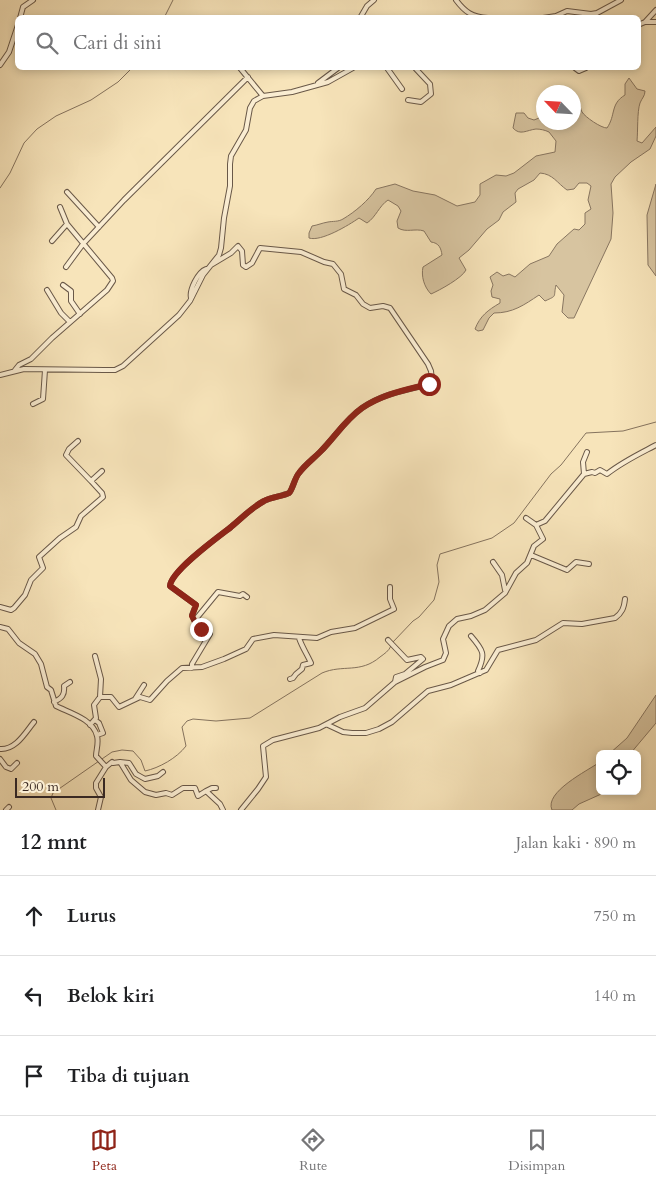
<!DOCTYPE html>
<html lang="id">
<head>
<meta charset="utf-8">
<style>
  :root { --surface:#fff; --page:#f2f2f2; --text:#202124; --muted:#757577; --line:#e0e0e0; --accent:#8f2418 }
  body { margin:0; font-family:Cardo,serif; background:var(--page); color:var(--text) }
  .controls { position:absolute; right:15px; bottom:15px; display:grid; overflow:hidden; border-radius:8px; box-shadow:0 2px 8px #0003 }
  .controls button { width:45px; height:45px; display:grid; place-items:center; padding:0; border:0; border-bottom:1px solid var(--line); background:var(--surface); color:var(--text); font:25px sans-serif }
  .compass { position:absolute; left:536px; top:85px; width:45px; height:45px; border-radius:50%; background:var(--surface); box-shadow:0 2px 8px #0003; rotate:295deg }
  .scale { position:absolute; left:15px; bottom:12px; width:90px; box-sizing:border-box; padding-left:5px; border:2px solid #3a2922; border-top:0; font-size:14px; line-height:18px; white-space:nowrap; color:#3a2922; -webkit-text-stroke:4px #faedd2; paint-order:stroke }
  .stop { position:absolute; width:15px; height:15px; margin:-11px; border:4px solid #8f2418; border-radius:50%; background:#fff }
  .stop.end { background:#8f2418; border-color:#fff; box-shadow:0 1px 5px #0008 }
  .list { margin:0; padding:0; list-style:none }
  h2 { display:flex; justify-content:space-between; align-items:center; height:65px; margin:0; padding:0 20px; font-size:21px }
  h2 small { font-size:16px; font-weight:400; color:var(--muted) }
  .list li { display:grid; grid-template-columns:32px 1fr auto; gap:15px; align-items:center; box-sizing:border-box; height:80px; padding:0 20px; border-top:1px solid var(--line) }
  .list b { display:block; font-size:19px; white-space:nowrap }
  .list em { font-size:16px; font-style:normal; color:var(--muted) }
  .icon { flex:none; width:28px; height:28px; fill:none; stroke:currentColor; stroke-width:2; stroke-linecap:round; stroke-linejoin:round }
  .map { position:relative; flex:none; width:656px; height:810px; overflow:hidden }
  .search { position:absolute; background:var(--surface); box-shadow:0 2px 8px #0003; left:15px; right:15px; top:15px; height:55px; display:flex; align-items:center; gap:12px; box-sizing:border-box; padding:0 18px; border-radius:8px; color:var(--muted); font-size:19px }
  .sheet { height:305px; background:var(--surface) }
  nav { display:flex; justify-content:space-around; align-items:center; box-sizing:border-box; height:70px; border-top:1px solid var(--line); background:var(--surface); font-size:14px; color:var(--muted) }
  nav a { display:grid; justify-items:center; gap:2px }
  nav .on { color:var(--accent) }
  .map>svg:first-child { display:block }
  .green { fill:#d7c4a0; stroke:#887661 }
  .lines { fill:none; stroke-linecap:round; stroke-linejoin:round }
  .stream { stroke:#85735e; stroke-width:1 }
  .street-casing { stroke:#695848; stroke-width:6 }
  .street { stroke:#faedd2; stroke-width:4 }
  .route { stroke:#8f2418; stroke-width:6 }
</style>
</head>
<body>
<div class="map">
<svg width="656" height="810" viewBox="0 0 656 810">
  <rect width="100%" height="100%" fill="#f7e4ba"/>
  <filter id="stains"><feTurbulence type="fractalNoise" baseFrequency=".004" numOctaves="4"/><feColorMatrix values="0 0 0 0 .2 0 0 0 0 .09 0 0 0 0 .02 0 0 0 .5 -.17"/></filter>
  <radialGradient id="worn" r=".72"><stop offset=".6" stop-color="#630" stop-opacity="0"/><stop offset="1" stop-color="#630" stop-opacity=".3"/></radialGradient>
  <path class="green" d="M629,78L637,89L645,91C645,96 642,98 640,103C637,112 638,131 637,141L642,143L656,127V136L650,149L631,162L615,177L611,184L613,213L611,239L574,318H568L562,312L564,295L556,285C553,298 558,295 545,301L539,295C524,305 513,313 494,313L489,318L483,330L478,331L475,329C480,316 488,310 500,303V299L492,297L491,291L493,285L490,277L497,272L503,276L509,274L515,277L530,264L549,256L557,244L574,229L579,230L585,224V213L591,209L588,200L591,186L587,183H579L574,189L567,190C557,183 553,174 540,173L534,180L518,189L515,193L516,202L503,212L499,220L487,229L469,250L459,258L466,270C462,278 440,290 431,294C424,287 421,276 423,267L442,255C441,248 439,243 431,242L424,231C415,228 406,233 398,228L397,221L401,211L398,206L388,200C379,206 376,217 367,223L359,218C349,225 321,242 309,238V233L312,226C318,225 322,223 328,222C333,221 338,222 343,219C355,212 369,200 376,189L395,184L413,191L435,195L457,206L475,202L480,195V184L496,175L506,176L514,173L536,156L555,152L556,141L549,132C545,130 540,129 536,129C527,130 520,136 513,128L516,113H524L528,118L534,120L539,118L541,112L543,110L544,122H574V97L576,96C581,101 579,106 582,112C585,117 601,128 607,128C616,115 610,104 625,95V84Z
    M656,184V276L648,265L647,215Z
    M656,695V723L630,754H609L627,738Z
    M600,762V791H608L579,804L572,810H552C544,792 587,771 600,762Z"/>
  <g class="lines">
    <path class="stream" d="M164,18L173,0
      M0,188L10,173L24,143L37,129L56,116L91,100L118,82L132,68
      M393,642L413,621L419,617L434,600L439,582L437,565L440,554L492,538L514,523L551,474L561,465L586,433L623,431L656,422
      M56,810L51,798L53,793L112,752L122,750L133,751L141,760L145,771C159,768 177,758 186,746L182,727L187,721L193,719L216,721L250,718L322,673C343,664 360,674 380,657C384,654 389,651 391,646"/>
    <g class="street-casing">
      <path id="street" d="M456,0C465,12 472,17 488,18
        M20,18L23,7L33,0
        M360,18L367,6L374,0
        M543,18L556,16L567,11L591,14L597,13L621,0
        M645,22H656
        M638,25L645,22L656,10
        M0,65L9,52L18,25
        M240,68L263,96
        M387,68L402,89
        M575,68L579,71L586,68
        M318,83L338,68
        M408,100L421,102L431,94L430,84L415,68
        M67,192L99,227
        M52,241L67,224
        M66,267L83,244L124,200L248,77
        M63,285L71,291V301L80,314
        M47,290L61,313L70,322
        M191,298C189,290 198,272 206,269
        M15,370L19,365L31,359L52,338L107,290L113,281L112,278L67,224L60,207
        M0,375L24,369L104,370H115L123,366L179,315L190,301L203,275L219,255L221,248L224,218L230,186V164L231,156L246,130L250,108L254,101L263,96L292,92L328,82L353,68
        M33,404L43,399L45,370
        M78,441L69,449L66,455L91,481
        M584,474L583,462L587,452
        M526,518L536,525
        M531,555L567,570L576,562L589,564
        M493,562L502,575L505,590
        M0,607L11,610L14,608L25,595L31,580L43,568L39,557L60,538L76,527L81,516L103,497L102,493L91,481L102,471
        M195,620L218,592L240,596L243,594L247,597
        M0,627L8,629L19,643L35,654L41,664L47,687L51,690L56,706C70,713 93,719 97,736C99,743 96,750 96,756L106,767L96,783V788L101,797L98,810
        M471,636C483,650 486,654 478,671L480,673
        M388,640L407,660L421,657L423,659L405,674L396,677L395,682
        M95,656L101,679L100,697
        M192,668V664L210,634L196,624L192,615L196,605L170,586C171,571 218,537 231,527C242,518 251,508 264,501C271,497 283,496 289,493C292,491 295,477 299,473C305,465 313,459 320,452C335,437 345,420 362,408C384,393 405,391 429,384L432,380L431,371L428,364L390,308L383,306L370,308L363,304L356,295L344,289L341,274L333,264L324,262L301,252L260,248L252,263L246,267L243,265L242,251L238,246L231,253L211,265
        M290,679L293,678L296,674L302,669L303,665L311,663C307,654 302,647 299,638
        M135,699L144,685
        M54,702C62,698 65,695 64,686L70,682
        M95,720L99,723L103,733L97,735
        M90,725L96,718L94,705L100,697H111L119,707L140,697L150,700L167,681L182,668L202,667L224,659L246,649L253,639L274,635L317,638L331,632L355,628L394,609L390,599V587
        M328,725L343,732L352,733H366L379,729L392,722L428,691L451,685L486,670L498,650L536,640L563,623L582,624L615,618C622,613 624,608 625,599
        M0,749C16,750 25,733 34,722
        M0,759L6,767L11,769L17,763
        M120,762L129,763L136,774L145,779L158,776L163,772
        M106,767L112,762L113,763L120,762L131,780L145,792L156,795L166,793L172,795L183,788H195L198,796L206,791L220,804L223,810
        M206,791L212,788H216
        M6,810L9,807
        M241,810L258,789L266,777L263,746L273,740L319,728L340,717L365,708L395,682L425,667L443,660L446,653L443,639L449,626L457,619L471,616L485,610L505,593L516,573L527,563L534,546L543,539L536,525L545,521L584,474L592,472L595,473L600,470L607,474C622,462 639,454 656,445"/>
    </g>
    <use href="#street" class="street"/>
  </g>
  <g class="lines">
    <path class="route" d="M201,629L196,624L192,616L196,605L170,586C171,571 218,537 231,527C242,518 251,508 264,501C271,497 284,496 289,493C292,491 295,477 299,473C305,465 313,459 320,452C335,437 345,420 362,408C383,394 405,390 429,384"/>
  </g>
  <rect width="100%" height="100%" filter="url(#stains)"/>
  <rect width="100%" height="100%" fill="url(#worn)"/>
</svg>
<div class="controls">
<button><svg class="icon" aria-label="locate" viewBox="0 0 24 24"><circle cx="12" cy="12" r="6"/><path d="M12 2v4M12 18v4M2 12h4M18 12h4"/></svg></button>
</div>
<svg class="compass" viewBox="-18 -18 36 36"><path d="M0-13l5 13h-10z" fill="#e53935"/><path d="M0 13l5-13h-10z" fill="#757577"/></svg>
<div class="scale">200 m</div>
<div class="stop" style="left:429px;top:384px"></div>
<div class="stop end" style="left:201px;top:629px"></div>
<div class="search"><svg class="icon" aria-label="search" viewBox="0 0 24 24"><circle cx="10" cy="10" r="6"/><path d="M15 15l6 6"/></svg>Cari di sini</div>
</div>
<section class="sheet">
<h2>12 mnt<small>Jalan kaki · 890 m</small></h2>
<ul class="list">
<li><svg class="icon" aria-label="ahead" viewBox="0 0 24 24"><path d="M12 20V5M6 11l6-6 6 6"/></svg><div><b>Lurus</b></div><em>750 m</em></li>
<li><svg class="icon" aria-label="left" viewBox="0 0 24 24"><path d="M17 20v-9H6M10 6l-5 5 5 5"/></svg><div><b>Belok kiri</b></div><em>140 m</em></li>
<li><svg class="icon" aria-label="arrive" viewBox="0 0 24 24"><path d="M6 21V4h12l-3 4 3 4H6"/></svg><div><b>Tiba di tujuan</b></div></li>
</ul>
</section>
<nav>
<a class="on"><svg class="icon" aria-label="map" viewBox="0 0 24 24"><path d="M3 6l6-2 6 2 6-2v14l-6 2-6-2-6 2zM9 4v14M15 6v14"/></svg>Peta</a>
<a><svg class="icon" aria-label="directions" viewBox="0 0 24 24"><path d="M12 3l9 9-9 9-9-9zM9 14v-3h6M13 9l2 2-2 2"/></svg>Rute</a>
<a><svg class="icon" aria-label="saved" viewBox="0 0 24 24"><path d="M7 4h10v16l-5-4-5 4z"/></svg>Disimpan</a>
</nav>
</body>
</html>
